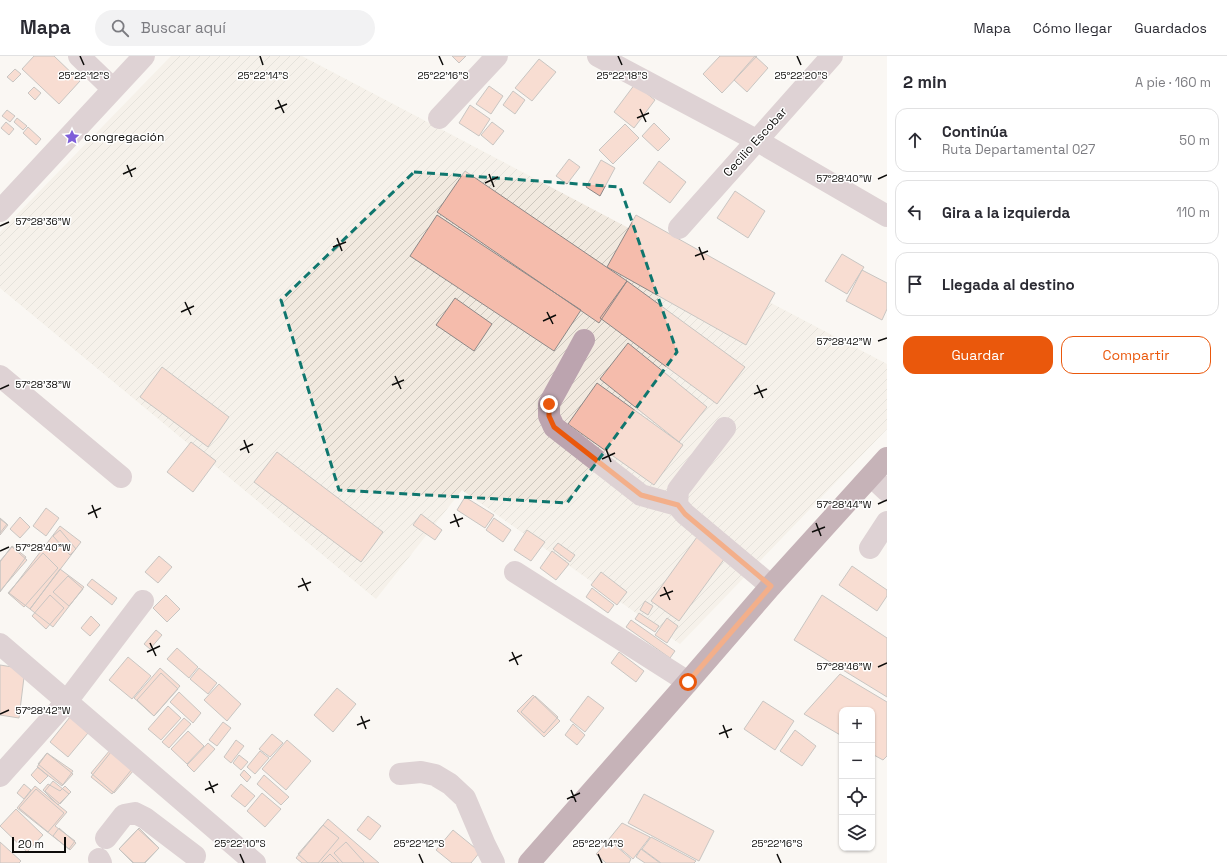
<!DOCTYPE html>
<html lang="es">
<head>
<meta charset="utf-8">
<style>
  :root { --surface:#fff; --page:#f2f2f3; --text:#2b2b33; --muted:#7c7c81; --line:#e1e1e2; --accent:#ea580c }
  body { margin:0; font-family:"Space Grotesk",sans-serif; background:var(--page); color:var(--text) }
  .controls { position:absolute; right:12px; bottom:12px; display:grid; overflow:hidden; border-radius:8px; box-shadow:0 1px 3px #0004 }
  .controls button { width:36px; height:36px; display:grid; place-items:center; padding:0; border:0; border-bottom:1px solid var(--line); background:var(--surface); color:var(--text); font:20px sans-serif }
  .scale { position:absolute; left:12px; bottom:10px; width:54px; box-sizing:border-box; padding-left:4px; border:2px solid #0d0c0a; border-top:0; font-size:11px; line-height:14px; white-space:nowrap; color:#0d0c0a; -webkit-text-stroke:3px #fff; paint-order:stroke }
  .stop { position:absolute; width:12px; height:12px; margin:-9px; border:3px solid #ea580c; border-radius:50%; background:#fff }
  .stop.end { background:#ea580c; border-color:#fff; box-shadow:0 1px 4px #0008 }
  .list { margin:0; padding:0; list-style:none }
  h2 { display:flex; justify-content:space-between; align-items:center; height:52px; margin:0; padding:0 16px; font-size:17px }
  h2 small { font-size:13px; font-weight:400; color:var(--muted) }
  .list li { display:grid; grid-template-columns:26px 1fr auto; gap:12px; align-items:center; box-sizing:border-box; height:64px; margin:0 8px 8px; padding:0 8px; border:1px solid var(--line); border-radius:12px }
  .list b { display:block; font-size:15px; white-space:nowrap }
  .list p { margin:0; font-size:13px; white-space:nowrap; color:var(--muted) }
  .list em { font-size:13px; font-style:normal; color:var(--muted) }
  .actions { display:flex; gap:8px; padding:12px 16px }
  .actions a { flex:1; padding:9px 0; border:1px solid var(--accent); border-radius:12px; text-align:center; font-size:14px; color:var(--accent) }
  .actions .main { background:var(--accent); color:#fff }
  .icon { flex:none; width:22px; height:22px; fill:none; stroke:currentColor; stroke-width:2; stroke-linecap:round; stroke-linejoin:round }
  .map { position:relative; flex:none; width:887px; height:807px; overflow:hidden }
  header { display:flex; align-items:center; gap:24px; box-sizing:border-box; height:56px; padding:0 20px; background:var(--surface); border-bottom:1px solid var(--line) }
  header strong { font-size:19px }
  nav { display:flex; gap:22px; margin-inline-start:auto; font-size:14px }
  .search { width:280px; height:36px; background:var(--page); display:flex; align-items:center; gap:10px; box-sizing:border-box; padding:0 14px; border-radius:22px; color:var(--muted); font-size:15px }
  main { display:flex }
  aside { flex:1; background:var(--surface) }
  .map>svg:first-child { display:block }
  .industrial { fill:url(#industrial-furrows) }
  .building { fill:#f5bcac; stroke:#8d8887 }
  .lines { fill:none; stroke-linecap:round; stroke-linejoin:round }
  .minor { stroke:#bca4af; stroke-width:22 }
  .major { stroke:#885f72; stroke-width:22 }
  .route { stroke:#ea580c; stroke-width:5 }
  .marked { fill:none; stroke:#0f766e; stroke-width:3; stroke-dasharray:8 5; stroke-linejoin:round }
  .ticks { fill:none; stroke:#0d0c0a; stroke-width:1.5 }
  .labels { text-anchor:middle; stroke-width:3; stroke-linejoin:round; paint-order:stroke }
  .poi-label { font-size:12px; fill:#0d0c0a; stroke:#fff; text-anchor:start }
  .street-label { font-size:12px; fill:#0d0c0a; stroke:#fff }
  .ticks-label { font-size:10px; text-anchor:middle; fill:#0d0c0a; stroke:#fff; stroke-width:3; stroke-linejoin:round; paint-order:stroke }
</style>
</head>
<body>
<header>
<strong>Mapa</strong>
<div class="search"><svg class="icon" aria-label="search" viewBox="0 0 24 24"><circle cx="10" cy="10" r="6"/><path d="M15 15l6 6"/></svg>Buscar aquí</div>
<nav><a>Mapa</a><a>Cómo llegar</a><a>Guardados</a></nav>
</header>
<main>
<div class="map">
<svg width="887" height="807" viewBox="0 0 887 807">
  <defs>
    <pattern id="industrial-furrows" width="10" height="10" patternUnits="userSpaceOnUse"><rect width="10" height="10" fill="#f1e9df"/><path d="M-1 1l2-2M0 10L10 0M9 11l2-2" fill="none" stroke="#cdc7be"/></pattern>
  </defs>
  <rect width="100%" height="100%" fill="#faf7f3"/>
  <path class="industrial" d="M171,0H302L887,308V373L680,588L462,434L376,543L0,232V176Z"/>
  <path class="building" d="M34,0H54L80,25L59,48L22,13Z
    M452,0H466L459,7Z
    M720,0H757L722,37L703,18Z
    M755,0L768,12L747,36L734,24Z
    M539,3L556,16L532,45L515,32Z
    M15,13L21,18L13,26L7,21Z
    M635,28L655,44L634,72L614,56Z
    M489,30L503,40L491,58L476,48Z
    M34,31L41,37L35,44L28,37Z
    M513,35L525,44L515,58L503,49Z
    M470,49L490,63L479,80L459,67Z
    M7,54L15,60L10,66L2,60Z
    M17,62L27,70L23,74L14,66Z
    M6,66L14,73L9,79L1,72Z
    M492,66L504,75L493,89L481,79Z
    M654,67L670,83L658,95L642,80Z
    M625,68L639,82L613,108L599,94Z
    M28,71L41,83L36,89L23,77Z
    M569,103L580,111L567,128L556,120Z
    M601,104L615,112L600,140L586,131Z
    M659,105L686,126L670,147L643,127Z
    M465,115L627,225L599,267L437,156Z
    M735,135L765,155L748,182L717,162Z
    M437,159L581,254L554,295L410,200Z
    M636,159L775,237L746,289L607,211Z
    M842,198L864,211L847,238L825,225Z
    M862,214L887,227V253L882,264L846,245Z
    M627,225L745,311L717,348L600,262Z
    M455,242L492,268L474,295L436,269Z
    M628,287L707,351L679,386L600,323Z
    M162,311L229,361L208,391L140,341Z
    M597,327L683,389L654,429L568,368Z
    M191,386L216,405L193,436L167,416Z
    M277,396L383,476L361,506L254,426Z
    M465,441L494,459L485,472L457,454Z
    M46,452L59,462L46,480L33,470Z
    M421,458L442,474L435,484L413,469Z
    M20,461L30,471L20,482L10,473Z
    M0,462L7,468L0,477Z
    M494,462L511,474L503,486L486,474Z
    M0,463L8,469L0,479Z
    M60,470L81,486L30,553L9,537Z
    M60,474L76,493L70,499L53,480Z
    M527,474L545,486L531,505L514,494Z
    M697,481L725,502L679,565L651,545Z
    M558,487L575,499L570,506L553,493Z
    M12,490L26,501L0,536V506Z
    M12,491L27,504L0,535V505Z
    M552,495L569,508L556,524L540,512Z
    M43,497L58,512L24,551L8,537Z
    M159,500L172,511L158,527L145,516Z
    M852,510L887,534V540L877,555L839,529Z
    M60,513L84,531L53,571L30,553Z
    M601,516L627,536L617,549L591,529Z
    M68,520L83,533L69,550L53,536Z
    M92,523L117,542L112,549L87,529Z
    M592,532L614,549L608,557L586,541Z
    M50,539L64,552L46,573L32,560Z
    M166,539L180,553L167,566L153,552Z
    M822,539L887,582V641L794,584Z
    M645,545L653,550L648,559L640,554Z
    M639,557L659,570L655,576L635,563Z
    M91,560L100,569L90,580L81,572Z
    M667,562L678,570L667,587L655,579Z
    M631,564L675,595L670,602L626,571Z
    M156,574L162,579L150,593L144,588Z
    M177,592L198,611L189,622L167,603Z
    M619,596L644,615L636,626L611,607Z
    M128,601L151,620L132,643L109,624Z
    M0,609L25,613L19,662L0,659Z
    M160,612L180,630L154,660L134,642Z
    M199,612L217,627L208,638L190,623Z
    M161,617L178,633L154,660L137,644Z
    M840,618L887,646V700L883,704L872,698V654H842V680L804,658Z
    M219,628L241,648L227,665L204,644Z
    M337,632L356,648L333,676L314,659Z
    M179,636L201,657L193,667L170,646Z
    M533,639L560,665L544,681L517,655Z
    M535,640L558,661L544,677L521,656Z
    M588,640L604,652L585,676L570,664Z
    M763,645L794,665L775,694L744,673Z
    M168,650L181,662L161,684L148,673Z
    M70,661L88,677L68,701L50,686Z
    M184,662L191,668L169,692L162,686Z
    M223,666L231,672L217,690L209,684Z
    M573,668L585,679L577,689L565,679Z
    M795,674L816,690L802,710L780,695Z
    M188,675L204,690L187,708L171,693Z
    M272,678L283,687L270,701L259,693Z
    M236,684L244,690L231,707L224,701Z
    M287,684L311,705L286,734L262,713Z
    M208,687L215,693L194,716L187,709Z
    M110,694L134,714L114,737L91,717Z
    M260,695L269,702L255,718L247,711Z
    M111,696L132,713L112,738L91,721Z
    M47,697L73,715L62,730L37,711Z
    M47,697L73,718L63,729L38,708Z
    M239,699L248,706L241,714L233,707Z
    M38,711L48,720L40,728L31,719Z
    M244,714L251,721L247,726L240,719Z
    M264,719L289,741L281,749L257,728Z
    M53,725L69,738L60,748L45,735Z
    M24,728L31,734L24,743L17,737Z
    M48,728L60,735L65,730L71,736L58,749L43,734Z
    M241,728L255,740L245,751L231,740Z
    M35,730L67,756L55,770L75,785L69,793L17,752Z
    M36,733L64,757L48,776L19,752Z
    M262,737L281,753L265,771L247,755Z
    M644,738L714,775L699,805L628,767Z
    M16,753L43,779L27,796L0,770Z
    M368,760L381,770L370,784L357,774Z
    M328,763L379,807H302L296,802Z
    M622,767L650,781L633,803L609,783Z
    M323,769L339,782L318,807H308L298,798Z
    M59,772L76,787L70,794L53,780Z
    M139,772L159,792L144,807H133L119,793Z
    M138,773L159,792L145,807H134L119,793Z
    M453,774L480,796L471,807H452L436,794Z
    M651,781L696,805L694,807H661L642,793Z
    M609,784L631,803L629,807H606L596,798Z
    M0,786L21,805L19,807H0Z
    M346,786L364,806L363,807H343L334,797Z
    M641,793L660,807H645L636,801Z
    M330,798L339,807H321Z"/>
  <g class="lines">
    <path class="minor" d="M79,0L113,33
      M598,0L756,84L887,160
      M439,62L497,0
      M0,155L144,0
      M679,172L832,0
      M584,284L549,348V360L554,371L641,439L677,449
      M0,320L121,421
      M725,372L678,434L677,449L685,458L771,530
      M871,420L887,435
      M870,492L887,466
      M515,516L688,626
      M0,588L255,807
      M400,718L421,716L435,719L450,728L465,742L485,789L494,807
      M0,720L67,645L143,545
      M106,782L124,759L135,757L145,762L195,800
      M99,803L101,807"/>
    <path class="major" d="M529,807L688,626L771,530L887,402"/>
  </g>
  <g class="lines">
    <path class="route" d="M549,348V360L554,371L641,439L678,449L685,458L771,530L688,626"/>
  </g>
  <path d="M0 0H887V807H0ZM414,116L620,131L677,296L567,447L339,434L281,244Z" fill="#faf7f3" fill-opacity=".55" fill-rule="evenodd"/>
  <path class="marked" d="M414,116L620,131L677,296L567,447L339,434L281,244Z"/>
  <path class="ticks" d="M80,0L84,9M260,0L263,9M439,0L443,9M618,0L622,9M797,0L801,9M278,44L284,57M275,53L287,48M640,53L646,66M637,62L649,57M127,109L132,121M123,118L136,112M489,118L494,131M878,123L887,119M485,127L498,121M0,170L9,166M337,182L342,195M333,191L346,186M699,191L704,204M695,200L708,195M185,246L191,259M181,256L194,250M547,256L553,268M543,265L556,259M878,285L887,282M395,320L401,333M392,329L404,324M757,329L763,342M0,333L9,329M754,338L767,333M244,384L249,397M606,393L611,406M240,394L253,388M602,403L615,397M878,448L887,444M92,449L97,462M88,458L101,452M454,458L459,471M450,467L463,462M816,467L821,480M812,476L825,471M0,495L9,491M302,522L308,535M298,531L311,526M664,531L670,544M660,540L673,535M150,587L156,600M147,596L160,590M512,596L518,609M509,605L522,599M878,611L887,607M0,658L9,654M361,660L366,673M357,669L370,664M723,669L728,682M719,678L732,673M209,725L214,737M205,734L218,728M571,734L576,746M567,743L580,737M240,798L244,807M419,798L423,807M598,798L602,807M777,798L781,807"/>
  <defs>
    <g id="sight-bare" transform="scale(1.2)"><path d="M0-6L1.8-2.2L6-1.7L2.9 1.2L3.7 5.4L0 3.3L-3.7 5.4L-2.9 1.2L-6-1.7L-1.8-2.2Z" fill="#7e5ed9" stroke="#fff" stroke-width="2.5" paint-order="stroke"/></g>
  </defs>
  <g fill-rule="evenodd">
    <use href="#sight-bare" x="72" y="81"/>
  </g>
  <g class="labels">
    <g class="poi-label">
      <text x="84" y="85">congregación</text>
    </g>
    <g class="street-label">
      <text transform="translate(755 86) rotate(-48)" y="4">Cecilio Escobar</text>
    </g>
  </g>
  <g class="ticks-label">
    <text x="84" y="23">25°22'12"S</text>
    <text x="263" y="23">25°22'14"S</text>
    <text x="443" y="23">25°22'16"S</text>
    <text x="622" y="23">25°22'18"S</text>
    <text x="801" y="23">25°22'20"S</text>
    <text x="844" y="126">57°28'40"W</text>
    <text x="43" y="169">57°28'36"W</text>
    <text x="844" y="289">57°28'42"W</text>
    <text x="43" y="332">57°28'38"W</text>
    <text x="844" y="452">57°28'44"W</text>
    <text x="43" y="495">57°28'40"W</text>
    <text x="844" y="614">57°28'46"W</text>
    <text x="43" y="658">57°28'42"W</text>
    <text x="240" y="791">25°22'10"S</text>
    <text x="419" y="791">25°22'12"S</text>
    <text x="598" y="791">25°22'14"S</text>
    <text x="777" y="791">25°22'16"S</text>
  </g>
</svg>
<div class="controls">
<button>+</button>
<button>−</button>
<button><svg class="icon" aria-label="locate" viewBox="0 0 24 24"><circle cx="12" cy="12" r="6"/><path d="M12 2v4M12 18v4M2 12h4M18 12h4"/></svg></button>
<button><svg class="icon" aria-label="layers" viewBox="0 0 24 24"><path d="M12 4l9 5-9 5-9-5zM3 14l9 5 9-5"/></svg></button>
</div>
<div class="scale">20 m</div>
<div class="stop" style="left:688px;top:626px"></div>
<div class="stop end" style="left:549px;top:348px"></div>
</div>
<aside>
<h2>2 min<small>A pie · 160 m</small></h2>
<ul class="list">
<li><svg class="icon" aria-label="ahead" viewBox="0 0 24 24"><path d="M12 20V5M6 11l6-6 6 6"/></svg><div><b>Continúa</b><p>Ruta Departamental 027</p></div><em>50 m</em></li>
<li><svg class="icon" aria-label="left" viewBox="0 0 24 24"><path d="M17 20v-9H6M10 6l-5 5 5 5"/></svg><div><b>Gira a la izquierda</b></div><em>110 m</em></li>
<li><svg class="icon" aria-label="arrive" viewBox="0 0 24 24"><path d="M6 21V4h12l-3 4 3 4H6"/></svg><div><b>Llegada al destino</b></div></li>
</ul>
<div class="actions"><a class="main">Guardar</a><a>Compartir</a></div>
</aside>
</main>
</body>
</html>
